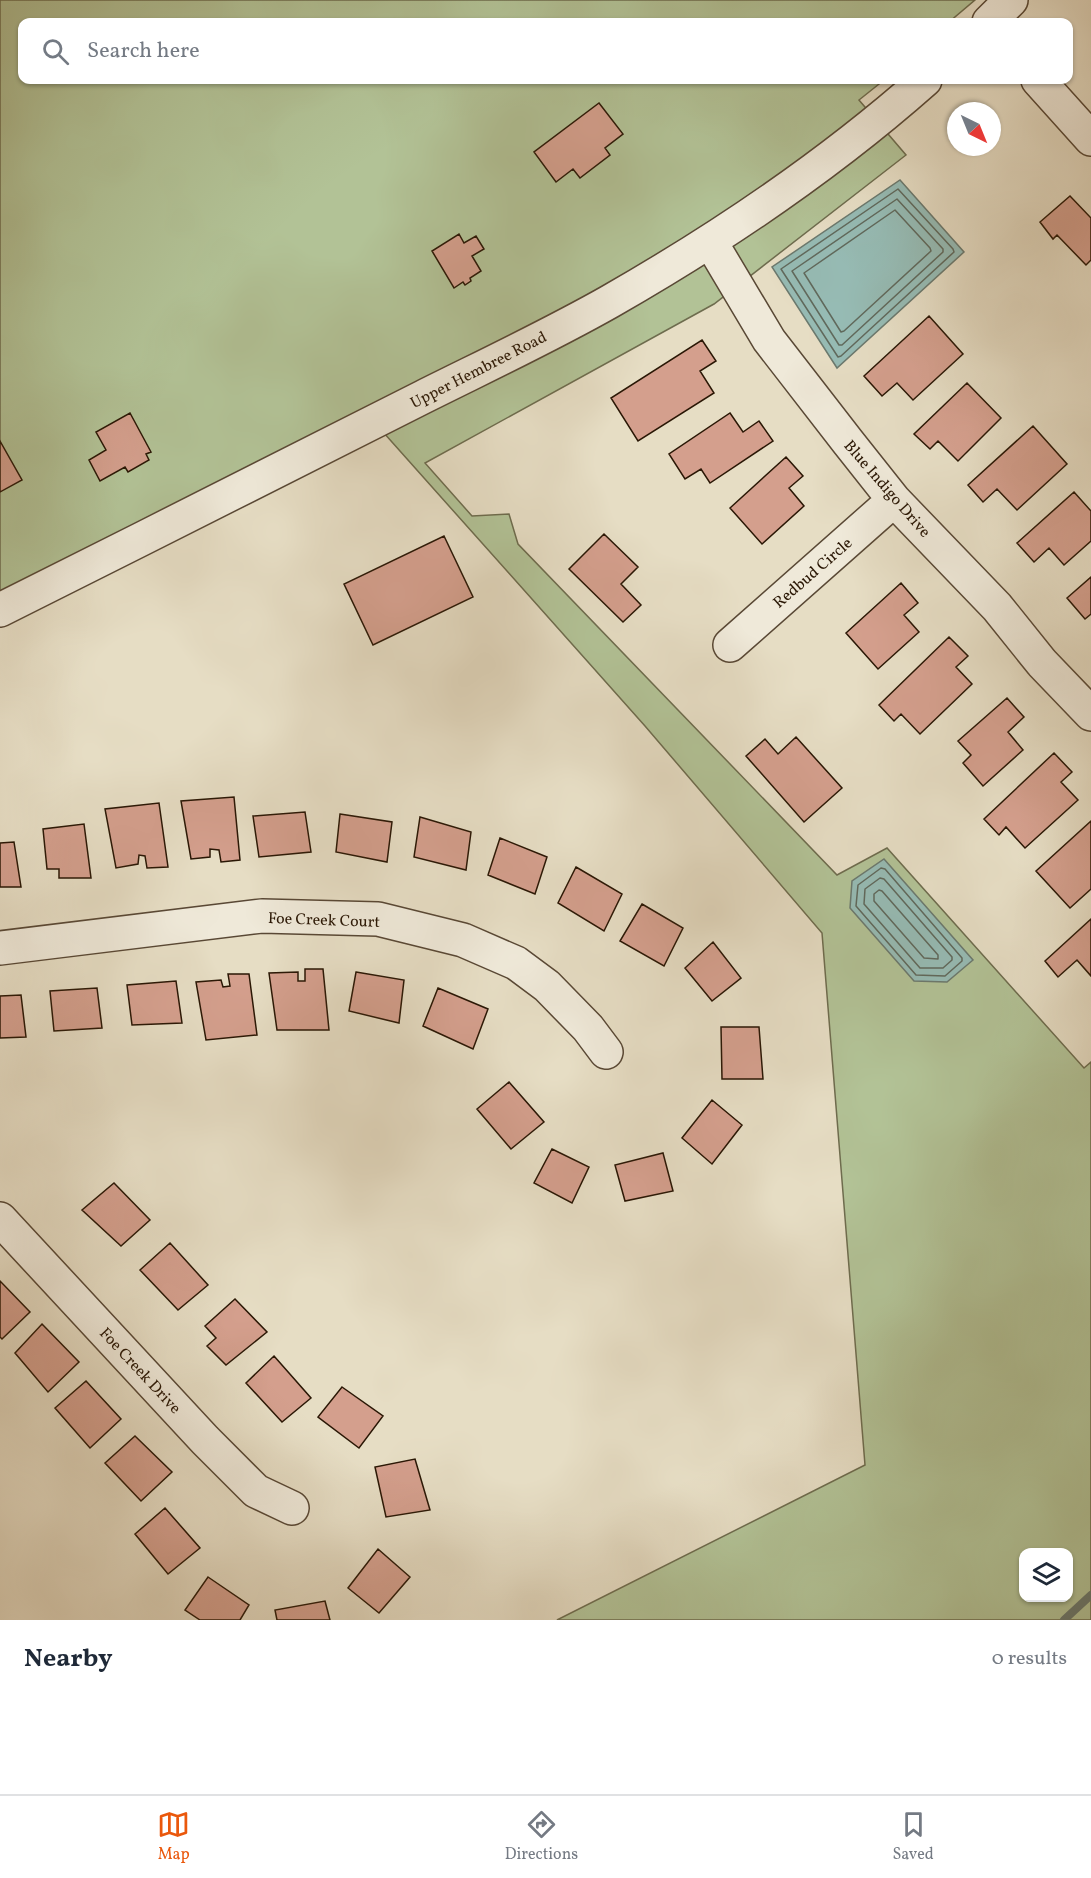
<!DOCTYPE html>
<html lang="en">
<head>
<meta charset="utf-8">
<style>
  :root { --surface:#fff; --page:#f6f6f7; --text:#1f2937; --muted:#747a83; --line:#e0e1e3; --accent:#ea580c }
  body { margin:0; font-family:Vollkorn,serif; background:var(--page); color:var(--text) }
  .controls { position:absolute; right:18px; bottom:18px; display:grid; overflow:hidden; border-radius:12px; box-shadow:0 2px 4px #0004 }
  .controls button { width:54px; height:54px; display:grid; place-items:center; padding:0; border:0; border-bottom:2px solid var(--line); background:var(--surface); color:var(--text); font:30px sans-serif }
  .compass { position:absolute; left:947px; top:102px; width:54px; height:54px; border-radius:50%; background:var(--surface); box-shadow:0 2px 4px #0004; rotate:137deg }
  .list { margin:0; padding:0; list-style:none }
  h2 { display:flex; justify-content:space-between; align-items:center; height:78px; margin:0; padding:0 24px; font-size:26px }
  h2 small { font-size:20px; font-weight:400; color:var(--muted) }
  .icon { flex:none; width:33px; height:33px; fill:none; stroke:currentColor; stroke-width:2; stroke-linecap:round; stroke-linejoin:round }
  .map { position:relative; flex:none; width:1091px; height:1620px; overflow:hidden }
  .search { position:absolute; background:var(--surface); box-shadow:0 2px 4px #0004; left:18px; right:18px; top:18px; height:66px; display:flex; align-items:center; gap:15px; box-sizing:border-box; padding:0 21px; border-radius:12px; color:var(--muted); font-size:22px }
  .sheet { height:174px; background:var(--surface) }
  nav { display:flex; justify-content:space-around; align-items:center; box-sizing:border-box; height:84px; border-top:2px solid var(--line); background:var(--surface); font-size:16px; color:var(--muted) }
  nav a { display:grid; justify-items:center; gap:3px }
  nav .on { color:var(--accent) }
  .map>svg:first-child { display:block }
  .green { fill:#b2c296; stroke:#6e6c4e; stroke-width:1.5; fill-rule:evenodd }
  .water { fill:#96bbb4; stroke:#6b796e; stroke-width:1.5 }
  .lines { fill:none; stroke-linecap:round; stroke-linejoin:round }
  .shore { stroke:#60695c; stroke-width:1.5 }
  .stream { stroke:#6b796e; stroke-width:8 }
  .building { fill:#d49f8d; stroke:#2a1705; stroke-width:1.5 }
  .minor-casing { stroke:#594835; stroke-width:36 }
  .minor { stroke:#efe9d9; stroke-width:33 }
  .labels { text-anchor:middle; stroke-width:6; stroke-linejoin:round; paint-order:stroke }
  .street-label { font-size:16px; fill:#2a1705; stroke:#efe9d9 }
</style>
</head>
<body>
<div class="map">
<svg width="1091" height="1620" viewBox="0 0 1091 1620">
  <rect width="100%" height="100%" fill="#e6ddc4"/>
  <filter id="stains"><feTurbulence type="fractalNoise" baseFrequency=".00333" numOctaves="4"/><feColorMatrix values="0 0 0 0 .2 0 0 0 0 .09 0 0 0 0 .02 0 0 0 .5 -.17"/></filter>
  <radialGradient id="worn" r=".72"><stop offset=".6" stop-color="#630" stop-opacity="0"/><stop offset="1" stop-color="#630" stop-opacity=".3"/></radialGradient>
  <path class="green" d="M0,0H975L949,22H22V80H884L859,100L906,155L714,304L425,463L472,516L509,514L518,544L837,875L887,848L1084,1068L1091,1062V1620H557L865,1465L822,933L645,726L367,414L0,623ZM1024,1552H1068V1598H1024Z"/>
  <path class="water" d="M900,180L964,252L837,368L772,267Z
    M884,859L973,960L947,982L914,981L850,908L852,881Z"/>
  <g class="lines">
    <path class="shore" d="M898,189L953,249L954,252L841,356L838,357L781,269Z
      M897,199L943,249V252L842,345H839L792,271Z
      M895,210L930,248L931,251L844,331L841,332L804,273Z
      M881,868L885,869L962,958V961L945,976L916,975L856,906L858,885Z
      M880,878L884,879L952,957V960L943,968H920L864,904L865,889Z
      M879,890L882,891L938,955V959L924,958L874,901V894Z"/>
    <path class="stream" d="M1064,1620L1091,1595"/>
  </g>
  <path class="building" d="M599,103L623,134L605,148L610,155L580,178L573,169L556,182L534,152Z
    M1070,196L1091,218V260L1086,265L1057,235L1053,239L1040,222Z
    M459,234L464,243L476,236L484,249L472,256L481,271L470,278L471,281L465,285L463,282L454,288L432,251Z
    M929,316L963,354L913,400L897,383L882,396L864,376Z
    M702,340L716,361L700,371L714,393L638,441L611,398Z
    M967,383L1001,418L958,461L938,441L930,449L914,434Z
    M130,413L151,452L146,454L149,460L128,472L125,467L100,481L89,460L106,450L96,432Z
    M730,413L743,432L759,421L773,441L710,483L701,469L685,479L669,454Z
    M1033,426L1067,464L1017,510L997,489L983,502L968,485Z
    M0,441L22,480L0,492Z
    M786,457L803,476L789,488L804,506L762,544L730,508Z
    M1074,492L1091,511V541L1064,565L1049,548L1034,562L1017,543Z
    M604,534L638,567L621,584L641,605L623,622L569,569Z
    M444,536L473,597L373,645L344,584Z
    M1091,577V614L1085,619L1067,598Z
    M901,583L918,603L904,615L919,632L878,669L846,633Z
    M949,637L968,656L956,667L972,684L920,734L901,714L894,721L879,705Z
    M1007,698L1024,717L1008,732L1023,750L983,786L963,763L971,755L958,741Z
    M796,737L842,788L804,822L746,756L765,739L778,754Z
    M1054,753L1072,772L1061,782L1078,800L1025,848L1006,827L999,835L984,819Z
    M234,797L240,860L221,862L219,850L210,849V857L191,859L181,801Z
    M159,803L168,867L147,868L145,856L139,855L138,864L116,868L105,809Z
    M305,812L311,852L259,857L253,816Z
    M340,814L392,822L387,862L336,852Z
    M420,817L471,832L466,870L414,857Z
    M1091,821V889L1070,908L1036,871Z
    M84,824L91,878H59V869H47L43,829Z
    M500,838L547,857L535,894L488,875Z
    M14,842L21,887H0V843Z
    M576,867L622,894L604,931L558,903Z
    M642,904L683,928L664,966L620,941Z
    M1091,919V976L1077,960L1058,977L1045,961Z
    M713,942L741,978L712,1001L685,968Z
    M305,969H323L329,1030H277L269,973L298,972V981H305Z
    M356,972L404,980L399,1023L349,1011Z
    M228,974H249L257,1035L206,1040L196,982L221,980L223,987L230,986Z
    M176,981L182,1023L132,1025L127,985Z
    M97,988L102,1028L54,1031L50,991Z
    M438,988L488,1009L473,1049L423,1026Z
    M21,995L26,1037L0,1038V996Z
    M721,1027H759L763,1079H722Z
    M509,1082L544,1122L511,1149L477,1109Z
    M712,1100L742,1125L712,1164L682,1138Z
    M552,1149L589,1167L572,1203L534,1183Z
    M663,1153L673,1191L625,1201L615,1165Z
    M114,1183L150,1220L121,1246L82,1210Z
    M170,1243L208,1285L178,1310L140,1270Z
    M0,1281L30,1312L2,1339L0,1337Z
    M235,1299L267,1332L226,1365L207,1346L216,1338L205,1326Z
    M42,1324L79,1362L48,1392L15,1353Z
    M274,1356L311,1398L282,1422L246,1383Z
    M86,1381L121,1419L90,1448L55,1408Z
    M342,1387L383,1416L359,1448L318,1417Z
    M135,1436L172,1472L141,1501L105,1463Z
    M415,1459L430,1510L386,1517L375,1467Z
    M165,1508L200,1548L168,1574L135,1534Z
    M378,1549L410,1577L379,1613L348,1588Z
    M208,1577L249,1605L240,1620H200L185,1610Z
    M325,1601L330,1620H277L275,1610Z"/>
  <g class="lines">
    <g class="minor-casing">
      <path id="minor" d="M989,22L1011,0
        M1038,80L1091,139
        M710,241L769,340L848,442L894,500L997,607L1042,663L1091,714
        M0,610C141,539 282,469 423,397C485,366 549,336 609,302C721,238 829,165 925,80
        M730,645L894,500
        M0,948L262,916L378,919L463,940L516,963L547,986L588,1028L606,1052
        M0,1219L205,1440L256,1491L292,1508"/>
    </g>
    <use href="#minor" class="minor"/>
  </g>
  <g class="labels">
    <g class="street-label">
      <text transform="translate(478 369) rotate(-27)" y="6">Upper Hembree Road</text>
      <text transform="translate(888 488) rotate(49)" y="6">Blue Indigo Drive</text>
      <text transform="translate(812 572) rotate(-41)" y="6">Redbud Circle</text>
      <text transform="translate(324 919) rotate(2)" y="6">Foe Creek Court</text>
      <text transform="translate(141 1370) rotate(47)" y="6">Foe Creek Drive</text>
    </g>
  </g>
  <rect width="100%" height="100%" filter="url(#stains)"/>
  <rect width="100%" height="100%" fill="url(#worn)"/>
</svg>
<div class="controls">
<button><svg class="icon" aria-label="layers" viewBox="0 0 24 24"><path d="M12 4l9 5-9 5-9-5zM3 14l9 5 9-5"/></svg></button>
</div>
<svg class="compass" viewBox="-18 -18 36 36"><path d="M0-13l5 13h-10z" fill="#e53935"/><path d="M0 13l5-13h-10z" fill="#747a83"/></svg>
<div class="search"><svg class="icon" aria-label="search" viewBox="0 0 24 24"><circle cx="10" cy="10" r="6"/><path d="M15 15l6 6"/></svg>Search here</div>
</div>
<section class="sheet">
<h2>Nearby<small>0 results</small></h2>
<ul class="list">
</ul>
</section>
<nav>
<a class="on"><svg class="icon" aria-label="map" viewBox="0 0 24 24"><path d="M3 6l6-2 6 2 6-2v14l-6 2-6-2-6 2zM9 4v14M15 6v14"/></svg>Map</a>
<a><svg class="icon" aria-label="directions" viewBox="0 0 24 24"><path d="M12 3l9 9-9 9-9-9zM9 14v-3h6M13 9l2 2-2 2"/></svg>Directions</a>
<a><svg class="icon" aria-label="saved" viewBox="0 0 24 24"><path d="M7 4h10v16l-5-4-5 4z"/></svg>Saved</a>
</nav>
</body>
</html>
